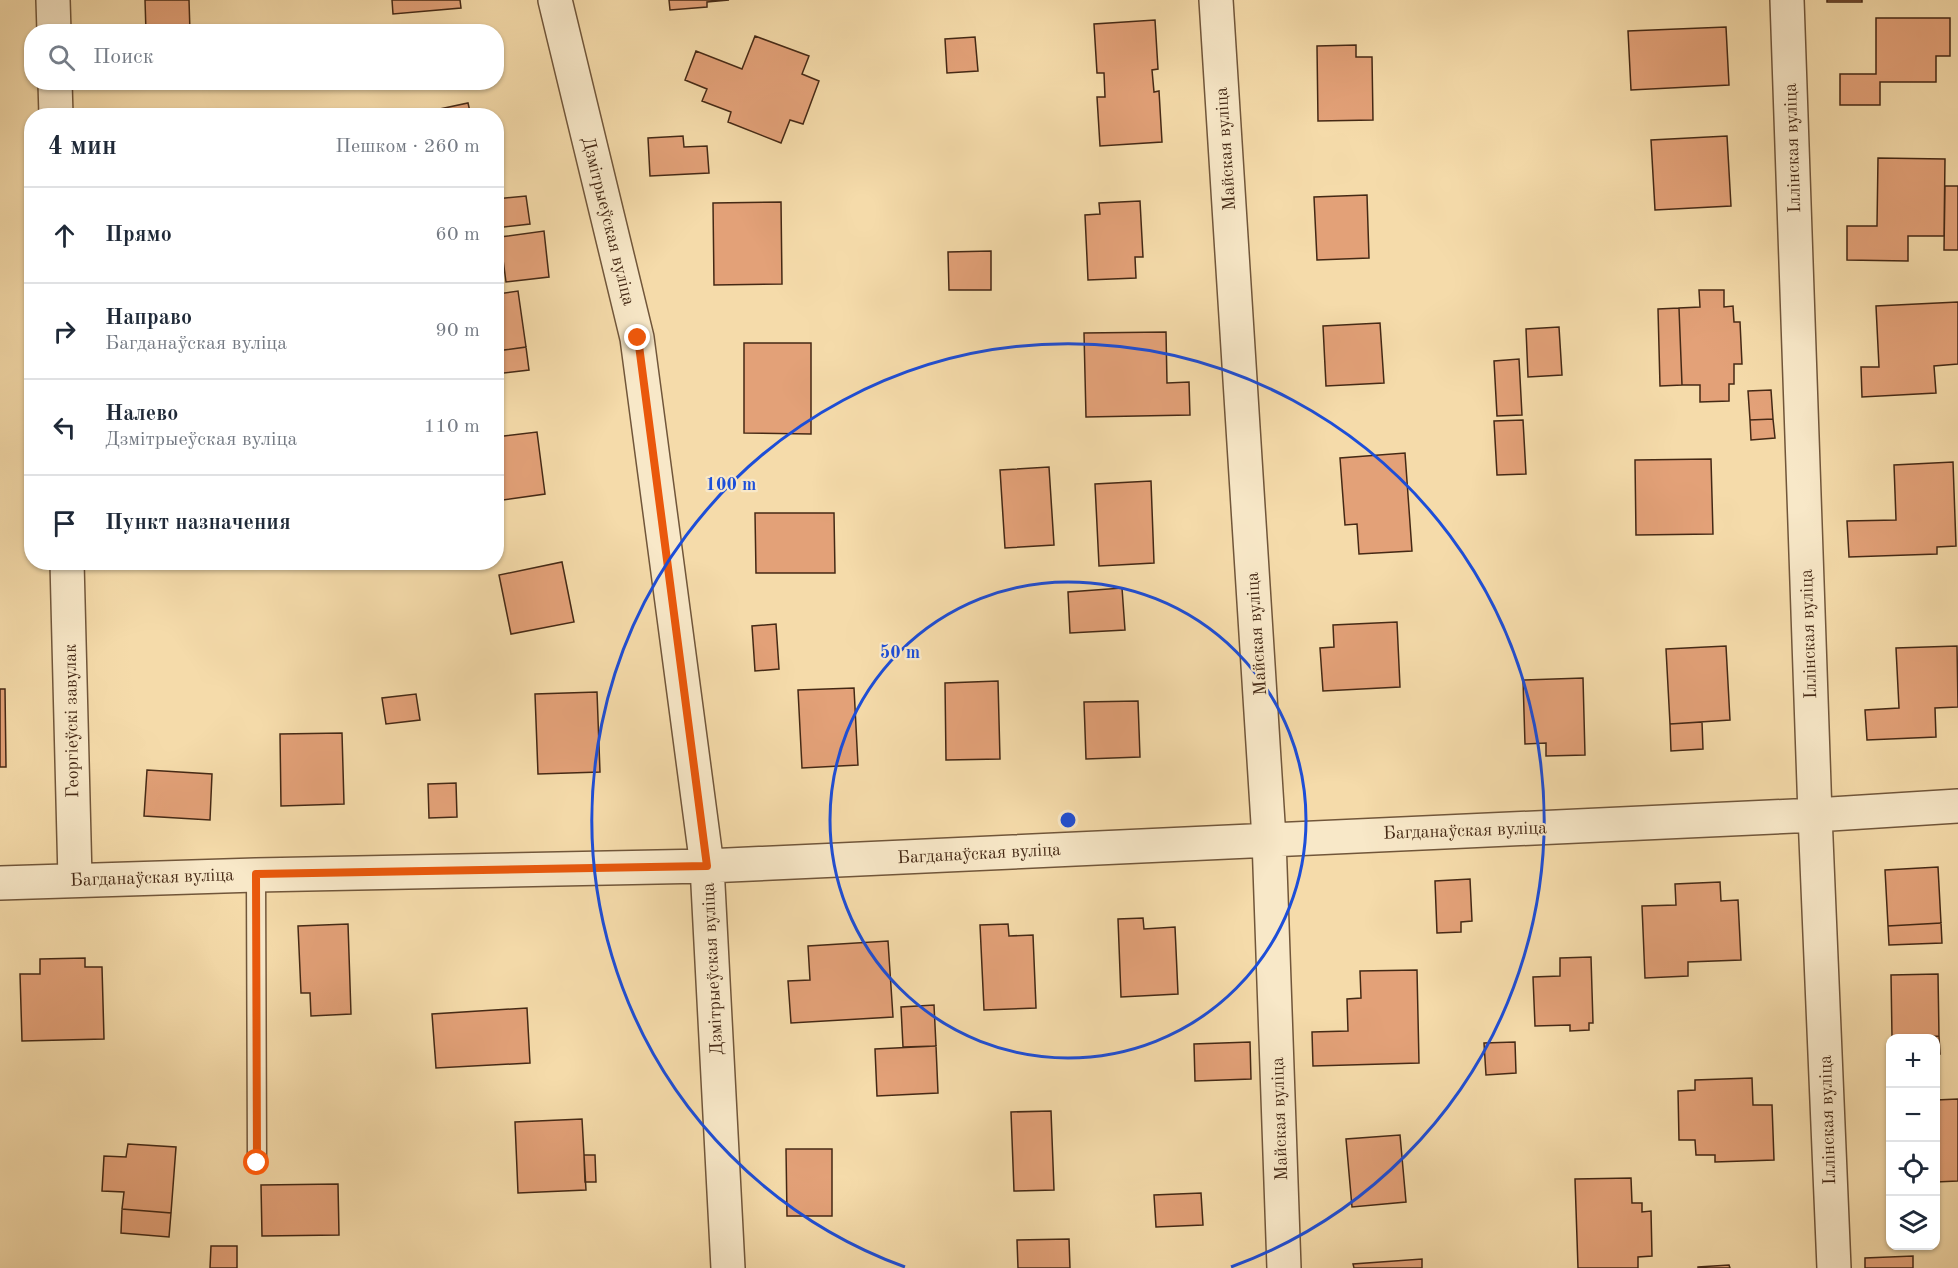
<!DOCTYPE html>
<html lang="ru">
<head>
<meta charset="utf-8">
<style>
  :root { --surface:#fff; --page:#f6f6f7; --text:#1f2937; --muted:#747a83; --line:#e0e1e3 }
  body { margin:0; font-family:"Old Standard TT",serif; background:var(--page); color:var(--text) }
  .controls { position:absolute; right:18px; bottom:18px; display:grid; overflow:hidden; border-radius:12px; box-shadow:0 2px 4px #0004 }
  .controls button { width:54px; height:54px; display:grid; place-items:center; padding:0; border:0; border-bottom:2px solid var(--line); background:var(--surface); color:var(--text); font:30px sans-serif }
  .stop { position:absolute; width:18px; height:18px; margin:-14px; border:4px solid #ea580c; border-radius:50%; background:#fff }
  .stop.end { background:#ea580c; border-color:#fff; box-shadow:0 2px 6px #0008 }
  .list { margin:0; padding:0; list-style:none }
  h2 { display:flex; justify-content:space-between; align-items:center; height:78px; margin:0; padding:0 24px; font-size:26px }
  h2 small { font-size:20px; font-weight:400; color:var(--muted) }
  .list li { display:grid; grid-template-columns:39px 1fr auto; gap:18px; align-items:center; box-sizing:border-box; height:96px; padding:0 24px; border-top:2px solid var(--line) }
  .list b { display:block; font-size:22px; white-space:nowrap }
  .list p { margin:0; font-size:20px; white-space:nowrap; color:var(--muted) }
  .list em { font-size:20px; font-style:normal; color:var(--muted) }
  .icon { flex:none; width:33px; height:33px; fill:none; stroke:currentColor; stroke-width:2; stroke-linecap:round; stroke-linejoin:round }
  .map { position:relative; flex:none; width:1958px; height:1268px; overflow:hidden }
  .search { position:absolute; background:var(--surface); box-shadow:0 2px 4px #0004; left:24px; top:24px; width:480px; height:66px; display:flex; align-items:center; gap:15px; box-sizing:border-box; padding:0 21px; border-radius:24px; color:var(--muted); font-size:22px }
  .panel { position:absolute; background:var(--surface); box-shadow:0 2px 4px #0004; left:24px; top:108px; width:480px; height:462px; border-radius:24px }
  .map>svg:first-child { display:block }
  .building { fill:#e3a178; stroke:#452915; stroke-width:1.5 }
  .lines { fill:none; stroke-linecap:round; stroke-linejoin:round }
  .service-casing { stroke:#71563a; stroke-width:21 }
  .minor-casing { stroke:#71563a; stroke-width:36 }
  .service { stroke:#f8e8c8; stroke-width:18 }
  .minor { stroke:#f8e8c8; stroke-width:33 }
  .route { stroke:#ea580c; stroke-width:8 }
  .ring { fill:none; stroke:#1d4ed8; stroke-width:3 }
  .labels { text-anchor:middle; stroke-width:4.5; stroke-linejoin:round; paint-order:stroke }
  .street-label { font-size:18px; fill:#452915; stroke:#f8e8c8 }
  .centre { fill:#1d4ed8; stroke:#f8e8c8; stroke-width:3 }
  .ring-label { font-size:18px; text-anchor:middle; font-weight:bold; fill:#1d4ed8; stroke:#f8e8c8; stroke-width:4.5; stroke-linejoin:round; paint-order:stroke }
</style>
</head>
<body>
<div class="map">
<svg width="1958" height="1268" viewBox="0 0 1958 1268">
  <rect width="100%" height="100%" fill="#f5dbaa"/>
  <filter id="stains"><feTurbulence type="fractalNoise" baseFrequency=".00333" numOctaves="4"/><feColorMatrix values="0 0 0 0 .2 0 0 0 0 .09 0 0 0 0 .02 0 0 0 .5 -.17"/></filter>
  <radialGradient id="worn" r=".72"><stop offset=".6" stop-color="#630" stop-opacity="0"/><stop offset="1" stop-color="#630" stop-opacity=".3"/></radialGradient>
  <path class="building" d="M145,0H189L190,32H146Z
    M392,0H460L461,8L393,14Z
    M669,0H729L707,2V7L670,10Z
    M1827,0H1862V2H1827Z
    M1876,18H1950V56H1936V82H1880V105H1840V74H1876Z
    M1155,20L1158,69L1152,70L1154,92L1159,91L1162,142L1100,146L1097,97H1105L1104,73H1097L1094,24Z
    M1726,27L1729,85L1631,90L1628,31Z
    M755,36L809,56L802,74L819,81L803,124L790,120L781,143L728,122L731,112L702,101L707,89L685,80L696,51L742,69Z
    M975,37L978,71L947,73L945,39Z
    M1356,45V57H1372L1373,120L1318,121L1317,46Z
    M468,103L471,116H417L416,114Z
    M683,136L684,147L707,146L709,173L650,176L648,138Z
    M1727,136L1731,206L1655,210L1651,140Z
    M1878,158L1945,159L1944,236H1908V261L1847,260V226H1877Z
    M1945,186H1958V250H1944Z
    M1367,195L1369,258L1317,260L1314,197Z
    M526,196L530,224L496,228V199Z
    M1140,201L1143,257H1135L1136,278L1088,280L1085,215L1100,214L1099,203Z
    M781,202L782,284L714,285L713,203Z
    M544,231L549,277L506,282L500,237Z
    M991,251V290H949L948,252Z
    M496,285L498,294L518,291L526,347L496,351Z
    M1699,290H1724V307L1733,306L1734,322H1740L1742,364H1734V384H1729V401L1700,402V385H1682L1679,308L1700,307Z
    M1958,302V364L1934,366L1936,393L1862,397L1861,367H1879L1876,306Z
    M1679,308L1682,385L1660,386L1658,309Z
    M1380,323L1384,383L1326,386L1323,326Z
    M1559,327L1562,375L1528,377L1526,329Z
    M1166,332L1167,383L1189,382L1190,415L1086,417L1084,333Z
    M744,343H811V434L744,433Z
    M526,347L529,370L496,374V351Z
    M1519,359L1522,415L1497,416L1494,361Z
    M1771,390L1773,419L1750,420L1748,391Z
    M1773,419L1775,438L1751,440L1750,420Z
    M1523,420L1526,474L1497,475L1494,421Z
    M537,432L545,494L496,501V437Z
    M1405,453L1412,551L1359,554L1357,524L1345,525L1340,458Z
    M1711,459L1713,534L1636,535L1635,460Z
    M1953,462L1956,546L1937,547V554L1849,557L1847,521L1896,520L1894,465Z
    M1049,467L1054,545L1005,548L1000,470Z
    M1151,481L1154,563L1099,566L1095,484Z
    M755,513H834L835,573H756Z
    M562,562L574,622L511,634L499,575Z
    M1122,588L1125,630L1070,633L1068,592Z
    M1397,622L1400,687L1323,691L1320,648L1334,647L1333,625Z
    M776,624L779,669L755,671L752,626Z
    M1726,646L1730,720L1670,724L1666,649Z
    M1957,646L1958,707L1935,708L1936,737L1867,740L1865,710L1899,708L1896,648Z
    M1583,678L1585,755L1546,756V743L1525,744L1523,680Z
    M998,681L1000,759L946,760L945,683Z
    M854,688L858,765L802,768L798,690Z
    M0,689H5L6,767H0Z
    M597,692L600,772L538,774L535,694Z
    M416,694L420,720L386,724L382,698Z
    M1138,701L1140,757L1086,759L1084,702Z
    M1702,722L1703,749L1671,751L1670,724Z
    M342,733L344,804L281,806L280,734Z
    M147,770L212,774L210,820L144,816Z
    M456,783L457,817L429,818L428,784Z
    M1938,867L1941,923L1888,926L1885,870Z
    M1470,879L1472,921L1461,922V932L1437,933L1435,881Z
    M1720,882L1721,901L1738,900L1741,960L1688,962V976L1645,978L1642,906L1676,905L1675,884Z
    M1143,918L1144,929L1175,927L1178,994L1121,997L1118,919Z
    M1941,923L1942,943L1889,945L1888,926Z
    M348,924L351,1014L311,1016L310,993H301L298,926Z
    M1008,924L1009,936L1033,935L1036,1008L984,1010L980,925Z
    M888,941L893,1017L791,1023L788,981L810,980L808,946Z
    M1591,957L1593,1023H1589V1030L1570,1031V1025L1535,1026L1533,977L1560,976V958Z
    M85,958V967H102L104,1039L22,1041L20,974H40V959Z
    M1417,970L1419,1063L1313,1066L1312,1032L1348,1031L1347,999L1361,998L1360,971Z
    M1938,974L1939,1036L1892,1037L1891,975Z
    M934,1005L936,1046L903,1047L901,1007Z
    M527,1008L530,1063L436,1068L432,1014Z
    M1939,1036L1940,1054H1936V1038H1892V1037Z
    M1250,1042L1251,1079L1195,1081L1194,1044Z
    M1515,1042L1516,1073L1486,1075L1484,1043Z
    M936,1046L938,1093L877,1096L875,1049Z
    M1752,1078L1753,1105H1772L1774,1160L1715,1162V1155H1696L1695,1140H1679L1678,1091L1695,1090V1080Z
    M1958,1099V1181L1936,1182V1100Z
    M1051,1111L1054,1190L1014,1191L1011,1112Z
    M582,1119L586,1190L518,1193L515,1122Z
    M1400,1135L1406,1202L1352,1207L1346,1139Z
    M128,1144L176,1147L171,1213L122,1209L124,1192L102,1191L104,1156L126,1157Z
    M786,1149H832V1216H787Z
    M584,1155H595L596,1182H585Z
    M1631,1178L1632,1203H1642V1212L1651,1211L1652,1256L1638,1257V1268H1578L1575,1179Z
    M338,1184L339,1235L262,1236L261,1185Z
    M1201,1193L1203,1225L1156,1227L1154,1195Z
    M122,1209L171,1213L169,1237L121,1233Z
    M1069,1239L1070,1268H1018L1017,1240Z
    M211,1246H237V1268H210Z
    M1913,1256V1268H1865V1258Z
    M1422,1259V1268H1354L1353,1264Z
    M1729,1265L1730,1268H1698V1267Z"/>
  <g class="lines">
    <g class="service-casing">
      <path id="service" d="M256,875L257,1163"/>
    </g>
    <g class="minor-casing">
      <path id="minor" d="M53,0L54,32
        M555,0L637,338L707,866L728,1268
        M1216,0L1269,839L1284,1268
        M1787,0L1815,815L1834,1268
        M55,82L56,116
        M67,562L75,879
        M0,883L256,875L707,866L1815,815L1958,806"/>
    </g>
    <use href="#service" class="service"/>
    <use href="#minor" class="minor"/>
  </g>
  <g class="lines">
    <path class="route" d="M257,1163L256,874L707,866L638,338"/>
  </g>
  <g class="ring">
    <circle cx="1068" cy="820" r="238"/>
    <path d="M905 1267A476 476 0 1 1 1231 1267"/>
  </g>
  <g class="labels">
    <g class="street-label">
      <text transform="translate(1792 148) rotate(-92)" y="6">Іллінская вуліца</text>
      <text transform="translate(1225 149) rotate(-94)" y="6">Майская вуліца</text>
      <text transform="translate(609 221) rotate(76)" y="6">Дзмітрыеўская вуліца</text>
      <text transform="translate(1256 634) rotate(-94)" y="6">Майская вуліца</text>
      <text transform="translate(1808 634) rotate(-92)" y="6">Іллінская вуліца</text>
      <text transform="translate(71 721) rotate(-91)" y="6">Георгіеўскі завулак</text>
      <text transform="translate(1465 830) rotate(-2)" y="6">Багданаўская вуліца</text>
      <text transform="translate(979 853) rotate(-3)" y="6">Багданаўская вуліца</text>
      <text transform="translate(152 877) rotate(-2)" y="6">Багданаўская вуліца</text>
      <text transform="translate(712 969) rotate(-93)" y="6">Дзмітрыеўская вуліца</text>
      <text transform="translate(1279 1119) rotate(-92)" y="6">Майская вуліца</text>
      <text transform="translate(1827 1120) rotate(-92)" y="6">Іллінская вуліца</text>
    </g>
  </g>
  <circle cx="1068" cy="820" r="9" class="centre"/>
  <g class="ring-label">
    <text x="731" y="490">100 m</text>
    <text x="900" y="658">50 m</text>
  </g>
  <rect width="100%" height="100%" filter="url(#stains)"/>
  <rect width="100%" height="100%" fill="url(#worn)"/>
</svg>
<div class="controls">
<button>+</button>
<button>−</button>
<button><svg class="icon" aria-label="locate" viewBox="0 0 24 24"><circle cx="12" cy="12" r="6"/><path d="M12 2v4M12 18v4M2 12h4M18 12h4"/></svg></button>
<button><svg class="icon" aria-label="layers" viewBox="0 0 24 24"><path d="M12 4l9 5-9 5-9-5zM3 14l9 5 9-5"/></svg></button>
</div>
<div class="stop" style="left:257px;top:1163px"></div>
<div class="stop end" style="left:638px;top:338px"></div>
<div class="search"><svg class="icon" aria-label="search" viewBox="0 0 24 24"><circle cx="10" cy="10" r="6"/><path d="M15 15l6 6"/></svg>Поиск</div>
<section class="panel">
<h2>4 мин<small>Пешком · 260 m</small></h2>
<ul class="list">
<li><svg class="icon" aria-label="ahead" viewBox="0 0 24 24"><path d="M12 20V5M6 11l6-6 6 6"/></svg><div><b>Прямо</b></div><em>60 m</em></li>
<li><svg class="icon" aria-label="right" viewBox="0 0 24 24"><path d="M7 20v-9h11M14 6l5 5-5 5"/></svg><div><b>Направо</b><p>Багданаўская вуліца</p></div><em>90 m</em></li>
<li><svg class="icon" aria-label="left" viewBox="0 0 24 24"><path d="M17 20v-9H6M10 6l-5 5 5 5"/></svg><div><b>Налево</b><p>Дзмітрыеўская вуліца</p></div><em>110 m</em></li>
<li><svg class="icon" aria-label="arrive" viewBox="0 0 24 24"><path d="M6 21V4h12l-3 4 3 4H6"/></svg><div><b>Пункт назначения</b></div></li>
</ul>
</section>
</div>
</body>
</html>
